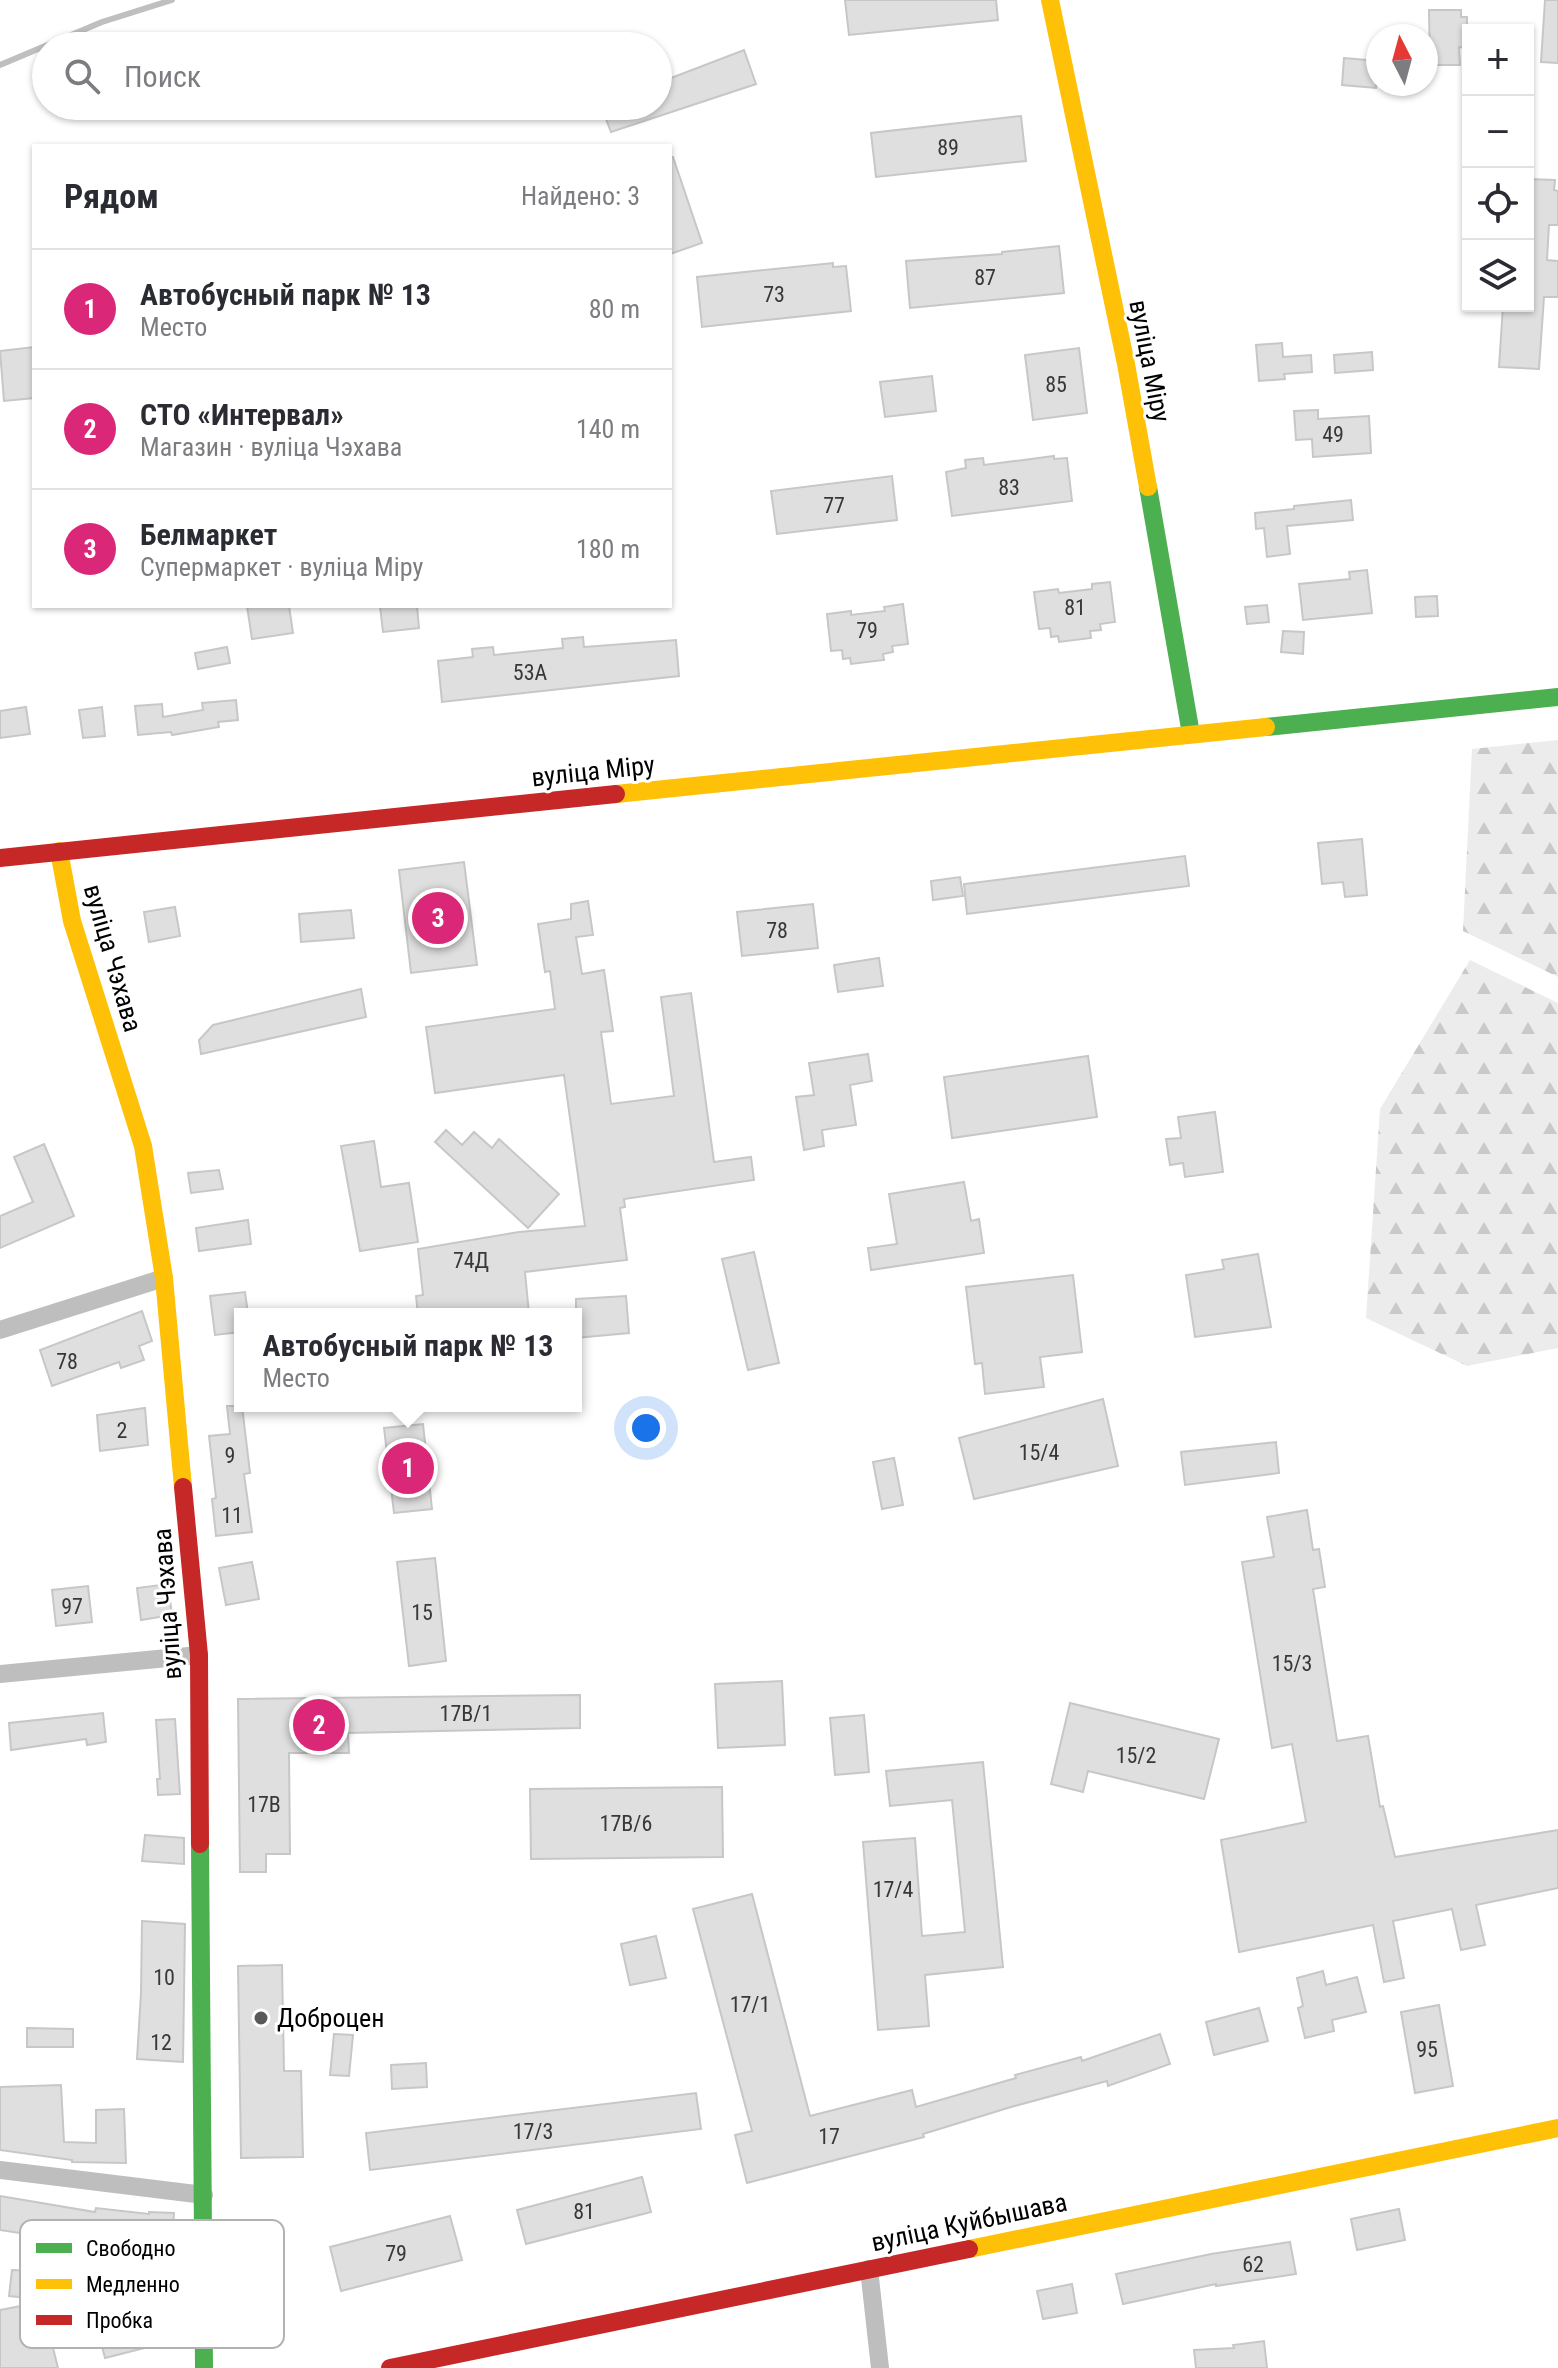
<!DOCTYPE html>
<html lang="ru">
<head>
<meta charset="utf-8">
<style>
  :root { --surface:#fff; --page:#f7f7f7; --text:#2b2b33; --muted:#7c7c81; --line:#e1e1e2; --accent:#db2777 }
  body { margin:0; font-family:"Roboto Condensed",sans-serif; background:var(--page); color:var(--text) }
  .controls { position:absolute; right:24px; top:24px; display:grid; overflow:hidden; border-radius:0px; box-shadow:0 2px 6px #0004 }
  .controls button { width:72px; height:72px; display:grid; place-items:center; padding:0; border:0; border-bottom:2px solid var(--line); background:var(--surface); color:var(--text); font:40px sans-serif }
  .compass { position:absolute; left:1366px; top:24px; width:72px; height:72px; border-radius:50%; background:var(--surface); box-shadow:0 2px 6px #0004; rotate:354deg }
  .you { position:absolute; left:646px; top:1428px; width:28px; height:28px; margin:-20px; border:6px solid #fff; border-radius:50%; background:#1a73e8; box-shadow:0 0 0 12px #1a73e833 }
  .badge { display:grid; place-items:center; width:52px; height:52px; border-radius:50%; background:var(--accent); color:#fff; font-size:26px; font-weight:700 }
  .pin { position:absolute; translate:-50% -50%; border:4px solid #fff; box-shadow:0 2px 8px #0006 }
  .popup { position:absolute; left:234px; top:1308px; width:348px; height:104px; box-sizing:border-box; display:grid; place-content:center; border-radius:0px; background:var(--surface); filter:drop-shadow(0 2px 6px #0005); font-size:26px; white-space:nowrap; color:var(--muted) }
  .popup b { font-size:30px; color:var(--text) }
  .popup::after { content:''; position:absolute; left:50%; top:100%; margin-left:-16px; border:16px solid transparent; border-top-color:var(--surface) }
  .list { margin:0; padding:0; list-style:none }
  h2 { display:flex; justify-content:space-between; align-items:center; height:104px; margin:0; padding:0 32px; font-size:34px }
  h2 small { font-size:26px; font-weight:400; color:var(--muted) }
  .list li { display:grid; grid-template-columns:52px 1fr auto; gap:24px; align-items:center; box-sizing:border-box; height:120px; padding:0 32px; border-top:2px solid var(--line) }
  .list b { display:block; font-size:30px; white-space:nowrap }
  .list p { margin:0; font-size:26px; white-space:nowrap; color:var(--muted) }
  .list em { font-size:26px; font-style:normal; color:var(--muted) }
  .icon { flex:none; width:44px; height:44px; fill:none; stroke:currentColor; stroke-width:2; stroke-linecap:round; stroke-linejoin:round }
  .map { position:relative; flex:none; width:1558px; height:2368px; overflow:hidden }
  .search { position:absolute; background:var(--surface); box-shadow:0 2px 6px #0004; left:32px; top:32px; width:640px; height:88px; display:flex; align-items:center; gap:20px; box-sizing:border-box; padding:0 28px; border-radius:44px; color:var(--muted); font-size:30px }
  .panel { position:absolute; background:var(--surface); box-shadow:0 2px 6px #0004; left:32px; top:144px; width:640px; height:464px; border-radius:0px }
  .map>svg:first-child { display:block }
  .forest { fill:url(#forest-firs) }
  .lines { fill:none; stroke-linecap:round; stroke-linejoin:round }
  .stream { stroke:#bfbfbf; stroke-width:6 }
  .building { fill:#dfdfdf; stroke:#c7c7c7; stroke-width:2 }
  .street { stroke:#bebebe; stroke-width:18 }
  .fast { stroke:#4caf50; stroke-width:18 }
  .slow { stroke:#ffc107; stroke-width:18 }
  .jam { stroke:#c62828; stroke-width:18 }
  .poi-dot { fill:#595959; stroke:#fff; stroke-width:3 }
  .labels { text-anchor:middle; stroke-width:6; stroke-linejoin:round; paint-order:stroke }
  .number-label { font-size:22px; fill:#383838 }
  .street-label { font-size:26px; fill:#000; stroke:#fff }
  .poi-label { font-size:26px; fill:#000; stroke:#fff; text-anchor:start }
  .key { fill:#fff; stroke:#b2b2b2; stroke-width:2 }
  .key-label { font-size:22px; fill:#000 }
</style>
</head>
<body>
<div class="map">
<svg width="1558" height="2368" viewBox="0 0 1558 2368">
  <defs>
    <pattern id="forest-firs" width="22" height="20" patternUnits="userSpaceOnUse" patternTransform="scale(2)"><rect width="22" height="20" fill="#ececec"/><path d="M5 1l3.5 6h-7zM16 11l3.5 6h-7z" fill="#c9c9c9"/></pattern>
  </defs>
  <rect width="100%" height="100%" fill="#fff"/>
  <path class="forest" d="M1558,740V977L1463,931L1472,749Z
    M1470,960L1558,1003V1348L1467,1366L1366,1318L1380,1109Z"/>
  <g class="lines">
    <path class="stream" d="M0,65L102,22L172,0"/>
  </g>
  <path class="building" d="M845,0H996L998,20L849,35Z
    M1545,0H1558V63L1541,62Z
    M1429,10H1461V17H1467V48L1459,47L1460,65H1430Z
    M744,50L756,84L611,132L601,106H658V83Z
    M1344,58L1378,61L1376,88L1342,85Z
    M1021,116L1026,161L876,177L871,133Z
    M673,157L702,243L670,254V158Z
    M1528,179L1555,180L1554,190L1558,191V225H1549L1547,260L1558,261V297H1544L1539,369L1499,367L1503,306H1528Z
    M1059,246L1064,293L910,308L906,261L1002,254V252Z
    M833,263V267L846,266L851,311L702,327L697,277Z
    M1282,343L1283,357L1311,355L1312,372L1284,374L1285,379L1259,381L1256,345Z
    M34,347V398L4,401L0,351Z
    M1079,348L1087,413L1033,420L1025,355Z
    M1372,352L1373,370L1335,373L1334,355Z
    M932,376L936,411L885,417L880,382Z
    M1318,410V419L1369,416L1371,453L1313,457L1312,439L1296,440L1294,411Z
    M1054,456V459L1067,458L1072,501L952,516L946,472L966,468L965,460L983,458L984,465Z
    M892,476L897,520L777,534L771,491Z
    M1351,500L1353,520L1287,526L1290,554L1267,557L1264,528L1256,529L1255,513L1294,509V506Z
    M1367,570L1372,613L1303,620L1299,584L1350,579L1349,572Z
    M1110,582L1115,622L1100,624L1101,630L1090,631L1091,638L1059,642L1058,636L1051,637L1050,628L1039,629L1034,592L1058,589L1059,593L1092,589V584Z
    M1437,596L1438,616L1416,617L1415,597Z
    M903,604L908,644L892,646L893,652L883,654L884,660L851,664L850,658L843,659L842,650L831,651L827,614L851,611V615L885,611L884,607Z
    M1267,605L1269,622L1247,624L1245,607Z
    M247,606H289L293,633L252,639Z
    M380,606H417L419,628L383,632Z
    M1283,631L1304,632L1303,654L1281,652Z
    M583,637L584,647L676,640L679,676L442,702L438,661L473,657L472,649L493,647L494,655L563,648L562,639Z
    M227,647L230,663L198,669L195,653Z
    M236,700L238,720L218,722L219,727L172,735L171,732L138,735L135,706L162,704L163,717L203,710L202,703Z
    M26,707L30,734L0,738V711Z
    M102,707L105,736L83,738L79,710Z
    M1362,839L1367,895L1345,897L1343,882L1322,884L1318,843Z
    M1185,856L1189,886L967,914L964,884Z
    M464,862L477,965L411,973L399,870Z
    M960,877L963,896L933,900L931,881Z
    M588,901L593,935L576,937L582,974L604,970L613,1031L601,1032L611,1104L674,1096L661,997L691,993L714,1162L751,1157L754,1180L624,1199L625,1207L620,1208L627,1260L525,1272L529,1314H418L416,1296L423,1295L418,1249L519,1232L585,1226L564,1075L435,1093L426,1027L555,1009L550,971L545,972L538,924L571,919V904Z
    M813,904L818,948L742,956L737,912Z
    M175,907L180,936L149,942L144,912Z
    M351,910L354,938L301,942L299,914Z
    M879,958L883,986L838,992L834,965Z
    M361,989L366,1017L201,1054L199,1040L213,1025Z
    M868,1054L872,1081L850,1085L856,1125L822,1130L824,1146L804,1150L796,1097L814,1095L809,1063Z
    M1088,1056L1097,1117L952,1138L944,1077Z
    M1215,1112L1223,1172L1185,1177L1183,1163L1170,1165L1166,1139L1181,1138L1178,1117Z
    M446,1130L462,1145L474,1132L492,1148L499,1139L559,1194L528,1228L435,1142Z
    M374,1141L381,1187L409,1183L418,1242L360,1251L341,1146Z
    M44,1144L74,1216L0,1248V1216L33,1202L14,1157Z
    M219,1170L223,1189L191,1193L188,1173Z
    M964,1182L971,1221L979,1219L984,1253L871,1270L868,1248L897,1244L889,1194Z
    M248,1220L251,1244L199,1251L196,1228Z
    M754,1252L779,1363L748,1370L722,1259Z
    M1258,1254L1271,1327L1195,1337L1186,1275L1224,1269L1222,1260Z
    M1073,1275L1082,1352L1040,1357L1044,1387L985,1394L982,1363L975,1364L966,1287Z
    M245,1292L248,1314H240V1332L215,1335L210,1296Z
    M626,1296L629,1333L576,1338V1299Z
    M142,1311L152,1341L139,1346L144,1360L121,1368L119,1362L52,1386L40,1350Z
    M1103,1399L1118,1466L974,1499L959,1438Z
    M227,1406H242L250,1473L244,1474L252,1532L216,1536L212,1499L216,1498L209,1436L230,1434Z
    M145,1408L148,1445L100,1451L97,1415Z
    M423,1424L432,1509L394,1513L384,1428Z
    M1276,1442L1279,1473L1185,1485L1181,1452Z
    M894,1458L903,1505L882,1509L873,1462Z
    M1307,1510L1313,1550L1319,1549L1325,1587L1313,1589L1337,1741L1368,1736L1380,1807L1383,1806L1395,1857L1558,1830V1888L1476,1905L1485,1945L1461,1950L1452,1909L1393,1921L1404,1978L1384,1982L1373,1925L1239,1952L1221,1840L1306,1822L1292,1744L1272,1748L1242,1562L1274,1557L1267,1517Z
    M435,1558L446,1661L409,1666L397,1562Z
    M252,1562L259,1599L226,1605L219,1568Z
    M168,1584L172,1615L141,1620L137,1588Z
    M88,1586L92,1622L56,1626L52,1590Z
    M782,1681L785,1745L718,1748L715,1684Z
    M580,1695V1728L348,1733L349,1753H289L290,1854H266V1872H240L238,1699Z
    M1070,1703L1219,1739L1204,1799L1088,1771L1083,1792L1051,1784Z
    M103,1713L106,1742L87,1745L86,1739L11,1750L9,1723Z
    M864,1715L869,1772L835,1775L830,1718Z
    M175,1719L180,1794L158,1795L157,1779H160L156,1720Z
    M983,1762L1003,1967L925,1975L929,2026L878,2030L863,1842L915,1838L922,1936L965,1932L952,1800L890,1806L886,1771Z
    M722,1787L723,1857L531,1859L530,1789Z
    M145,1835L184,1838V1864L142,1861Z
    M752,1894L810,2116L912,2090L916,2107L1016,2078L1015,2075L1081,2057L1082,2061L1160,2034L1170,2064L1108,2086L1107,2081L1011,2107L923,2134L924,2137L747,2183L735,2135L752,2131L693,1909Z
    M142,1921L185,1924L183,2062L137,2059L141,1993Z
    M656,1936L666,1978L630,1985L621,1944Z
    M282,1965L284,2071H301L303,2157L241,2158L238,1966Z
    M1323,1971L1326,1985L1357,1977L1366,2012L1332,2020L1334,2031L1305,2038L1298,2008L1303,2006L1297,1978Z
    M1439,2005L1453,2086L1415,2093L1401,2012Z
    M1259,2008L1268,2041L1214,2055L1206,2022Z
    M27,2028L73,2029V2047H27Z
    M334,2034L353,2035L349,2076L330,2075Z
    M426,2063L427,2087L392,2089L391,2065Z
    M61,2085L64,2142L96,2143V2110L124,2109L126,2163L72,2162V2160L0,2150V2087Z
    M696,2093L701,2129L370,2170L366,2133Z
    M642,2177L651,2212L526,2244L517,2210Z
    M0,2196L95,2212L96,2208L149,2214V2212L174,2213L172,2246L87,2235L86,2243L0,2230Z
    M1399,2209L1405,2240L1357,2250L1351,2219Z
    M450,2216L462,2260L341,2291L330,2247Z
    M1290,2242L1296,2274L1216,2286V2284L1123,2304L1116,2274L1211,2254Z
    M12,2270L53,2272L51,2300L9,2296Z
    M140,2278L148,2310L167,2305L176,2340L105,2358L96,2323L126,2315L118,2283Z
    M1072,2284L1077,2313L1043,2319L1037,2291Z
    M21,2306L29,2345L51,2340L58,2368H0V2310Z
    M1264,2341L1267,2368H1196L1194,2350L1234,2348L1233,2345Z"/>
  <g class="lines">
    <path class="street" d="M0,1330L164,1278
      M0,1674L199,1655
      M0,2170L204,2195
      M869,2269L880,2368"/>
    <path class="fast" d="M1148,487L1191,734
      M1266,727L1558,697
      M200,1844L204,2368"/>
    <path class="slow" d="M1050,0L1126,364L1148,487
      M616,794L1266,727
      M59,851L72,921L143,1146L164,1278L183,1487
      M969,2249L1558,2128"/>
    <path class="jam" d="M0,858L616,794
      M183,1487L199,1655L200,1844
      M390,2368L969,2249"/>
  </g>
  <circle class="poi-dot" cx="261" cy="2018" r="8"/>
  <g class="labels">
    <g class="number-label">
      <text x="948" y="155">89</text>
      <text x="985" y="285">87</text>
      <text x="774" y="302">73</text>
      <text x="1056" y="392">85</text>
      <text x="1333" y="442">49</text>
      <text x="1009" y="495">83</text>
      <text x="834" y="513">77</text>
      <text x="1075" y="615">81</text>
      <text x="867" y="638">79</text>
      <text x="530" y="680">53А</text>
      <text x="777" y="938">78</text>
      <text x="471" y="1268">74Д</text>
      <text x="67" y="1369">78</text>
      <text x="122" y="1438">2</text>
      <text x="1039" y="1460">15/4</text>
      <text x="230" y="1463">9</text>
      <text x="232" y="1523">11</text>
      <text x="72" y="1614">97</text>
      <text x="422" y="1620">15</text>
      <text x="1292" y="1671">15/3</text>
      <text x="466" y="1721">17В/1</text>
      <text x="1136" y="1763">15/2</text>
      <text x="264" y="1812">17В</text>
      <text x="626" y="1831">17В/6</text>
      <text x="893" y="1897">17/4</text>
      <text x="164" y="1985">10</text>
      <text x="750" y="2012">17/1</text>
      <text x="161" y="2050">12</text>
      <text x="1427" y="2057">95</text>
      <text x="533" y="2139">17/3</text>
      <text x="829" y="2144">17</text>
      <text x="584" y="2219">81</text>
      <text x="396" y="2261">79</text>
      <text x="1253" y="2272">62</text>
    </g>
    <g class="street-label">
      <text transform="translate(1150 361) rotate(79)" y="9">вуліца Міру</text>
      <text transform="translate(593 771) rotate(-6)" y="9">вуліца Міру</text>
      <text transform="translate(113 958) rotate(74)" y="9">вуліца Чэхава</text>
      <text transform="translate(167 1604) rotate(-94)" y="9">вуліца Чэхава</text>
      <text transform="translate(969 2222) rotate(-12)" y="9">вуліца Куйбышава</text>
    </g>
    <g class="poi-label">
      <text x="277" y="2027">Доброцен</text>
    </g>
  </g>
  <rect x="20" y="2220" width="264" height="128" rx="12" class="key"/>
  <rect x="36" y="2243" width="36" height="10" fill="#4caf50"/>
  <rect x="36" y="2279" width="36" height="10" fill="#ffc107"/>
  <rect x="36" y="2315" width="36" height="10" fill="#c62828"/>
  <g class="key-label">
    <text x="86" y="2256">Свободно</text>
    <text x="86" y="2292">Медленно</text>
    <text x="86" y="2328">Пробка</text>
  </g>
</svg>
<div class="controls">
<button>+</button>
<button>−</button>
<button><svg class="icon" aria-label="locate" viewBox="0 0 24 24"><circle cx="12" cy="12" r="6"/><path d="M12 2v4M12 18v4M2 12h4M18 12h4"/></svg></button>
<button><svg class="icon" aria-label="layers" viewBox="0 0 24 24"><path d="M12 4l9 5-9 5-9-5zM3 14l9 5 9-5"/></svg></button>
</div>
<svg class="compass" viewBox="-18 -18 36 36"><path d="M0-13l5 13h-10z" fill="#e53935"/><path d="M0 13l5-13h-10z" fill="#7c7c81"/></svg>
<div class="you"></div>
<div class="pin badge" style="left:408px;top:1468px">1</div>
<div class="popup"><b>Автобусный парк № 13</b>Место</div>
<div class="pin badge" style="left:319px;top:1725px">2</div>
<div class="pin badge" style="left:438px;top:918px">3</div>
<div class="search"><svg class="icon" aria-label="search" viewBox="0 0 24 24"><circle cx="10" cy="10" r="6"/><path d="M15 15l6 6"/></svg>Поиск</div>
<section class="panel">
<h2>Рядом<small>Найдено: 3</small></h2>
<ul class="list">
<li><span class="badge">1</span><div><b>Автобусный парк № 13</b><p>Место</p></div><em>80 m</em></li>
<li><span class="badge">2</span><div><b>СТО «Интервал»</b><p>Магазин · вуліца Чэхава</p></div><em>140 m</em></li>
<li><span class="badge">3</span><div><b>Белмаркет</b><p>Супермаркет · вуліца Міру</p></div><em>180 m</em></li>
</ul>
</section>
</div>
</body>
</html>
